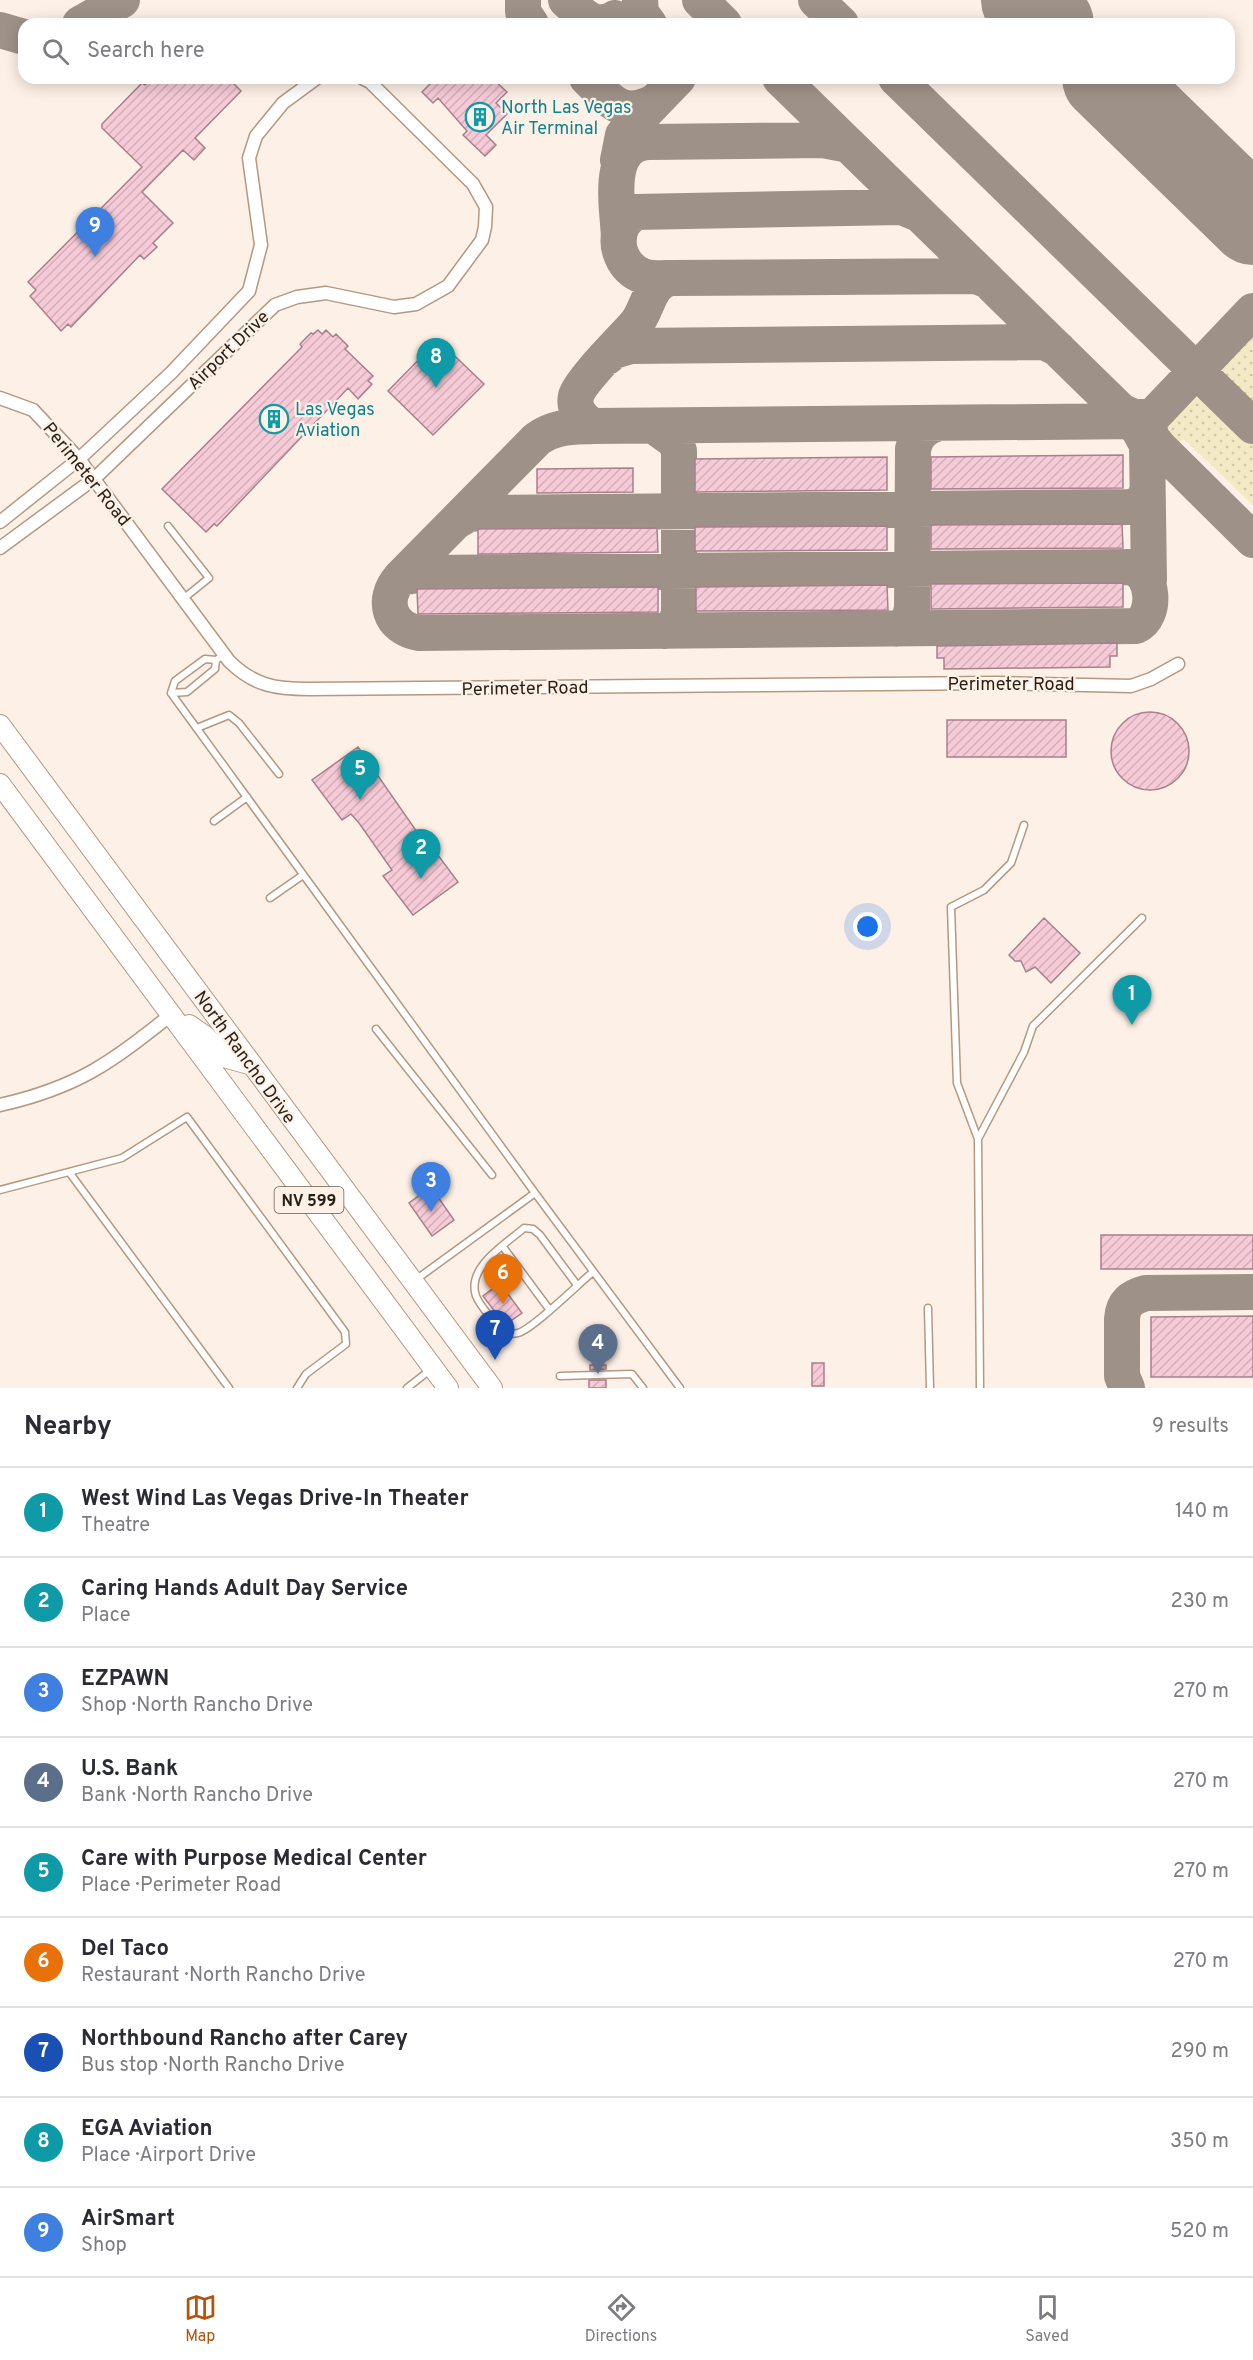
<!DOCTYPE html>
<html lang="en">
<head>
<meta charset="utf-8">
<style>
  :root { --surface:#fff; --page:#f7f7f7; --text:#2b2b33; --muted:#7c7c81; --line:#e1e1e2; --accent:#b45309 }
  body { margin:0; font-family:Overpass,sans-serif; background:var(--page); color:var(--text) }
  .you { position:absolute; left:868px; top:927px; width:21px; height:21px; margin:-15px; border:4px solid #fff; border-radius:50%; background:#1a73e8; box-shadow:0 0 0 9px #1a73e833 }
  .badge { display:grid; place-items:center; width:39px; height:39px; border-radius:50%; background:var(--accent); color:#fff; font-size:20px; font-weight:700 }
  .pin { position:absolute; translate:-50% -50px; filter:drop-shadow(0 2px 3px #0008) }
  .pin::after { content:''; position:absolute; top:32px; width:21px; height:18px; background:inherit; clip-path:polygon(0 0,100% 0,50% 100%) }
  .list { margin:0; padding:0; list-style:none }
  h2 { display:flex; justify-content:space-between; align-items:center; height:78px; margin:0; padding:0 24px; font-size:26px }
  h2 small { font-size:20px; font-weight:400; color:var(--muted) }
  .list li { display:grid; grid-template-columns:39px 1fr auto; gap:18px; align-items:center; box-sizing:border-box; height:90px; padding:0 24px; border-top:2px solid var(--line) }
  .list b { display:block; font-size:22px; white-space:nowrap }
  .list p { margin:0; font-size:20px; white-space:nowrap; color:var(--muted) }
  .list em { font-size:20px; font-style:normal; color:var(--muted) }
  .icon { flex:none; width:33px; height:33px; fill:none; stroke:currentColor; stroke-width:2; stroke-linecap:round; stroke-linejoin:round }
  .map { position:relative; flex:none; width:1253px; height:1388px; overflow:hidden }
  .search { position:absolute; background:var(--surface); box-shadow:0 3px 15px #0003; left:18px; right:18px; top:18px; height:66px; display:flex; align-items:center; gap:15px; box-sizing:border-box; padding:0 21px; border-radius:18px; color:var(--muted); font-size:22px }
  .sheet { height:888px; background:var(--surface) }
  nav { display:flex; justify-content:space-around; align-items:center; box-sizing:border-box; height:84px; border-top:2px solid var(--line); background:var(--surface); font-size:16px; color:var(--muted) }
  nav a { display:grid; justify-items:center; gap:3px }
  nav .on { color:var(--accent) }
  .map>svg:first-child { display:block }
  .sand { fill:url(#sand-dots) }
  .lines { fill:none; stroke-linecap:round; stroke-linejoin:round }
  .taxiway { stroke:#9e9288; stroke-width:36 }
  .runway { stroke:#9e9288; stroke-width:88 }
  .building { fill:url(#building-hatch); stroke:#a7808c; stroke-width:1.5 }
  .lane-casing { stroke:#b5987f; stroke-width:9 }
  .street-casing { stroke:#b5987f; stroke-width:15 }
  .primary-casing { stroke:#b5987f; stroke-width:22 }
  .lane { stroke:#fff; stroke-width:6 }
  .street { stroke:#fff; stroke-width:12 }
  .primary { stroke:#fff; stroke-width:20 }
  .labels { text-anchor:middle; stroke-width:4.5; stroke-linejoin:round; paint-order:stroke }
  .shield { fill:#fdf0e6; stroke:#695d53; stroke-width:1.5 }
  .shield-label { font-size:16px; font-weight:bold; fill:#291e14 }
  .culture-label { font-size:18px; fill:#0d838f; stroke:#fdf0e6; text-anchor:start }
  .street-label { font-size:18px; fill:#291e14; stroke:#fdf0e6 }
</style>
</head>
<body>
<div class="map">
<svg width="1253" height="1388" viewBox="0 0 1253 1388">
  <defs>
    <pattern id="sand-dots" width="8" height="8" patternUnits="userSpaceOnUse" patternTransform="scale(1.5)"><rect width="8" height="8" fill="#f3e9c4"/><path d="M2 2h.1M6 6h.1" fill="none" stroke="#d0c7a8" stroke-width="1.8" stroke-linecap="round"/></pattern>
    <pattern id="building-hatch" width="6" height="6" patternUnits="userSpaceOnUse" patternTransform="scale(1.5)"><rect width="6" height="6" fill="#f6cbd7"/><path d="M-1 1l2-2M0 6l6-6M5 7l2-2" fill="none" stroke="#d3aeb8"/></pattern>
  </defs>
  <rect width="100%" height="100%" fill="#fdf0e6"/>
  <path class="sand" d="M1253,326V413C1211,372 1214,366 1253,326Z
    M1195,397L1216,406L1253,442V505L1184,439L1173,446C1158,429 1171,413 1183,399Z"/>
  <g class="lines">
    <path class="taxiway" d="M523,0V12L531,24
      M566,0C580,13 595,31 615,18
      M640,0L641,13L649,24
      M700,0L724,24
      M816,0L841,24
      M80,24L122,0
      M0,30L24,37
      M587,78C610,100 621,119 654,102
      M780,78L988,281
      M896,78L1253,426
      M618,160L623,135L678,78
      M619,238C618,208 604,144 649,142L823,140L849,145
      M671,278C663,278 651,279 643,276C623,269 613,245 622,226C625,220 631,216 635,212L902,207L919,214
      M607,357L614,351L631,346L1044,342L1058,349
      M1121,411L1139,430L1147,445L1149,580
      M1149,425L1151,437L1159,447L1253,540
      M593,426C582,420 573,409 576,396C580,381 624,338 636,324C649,308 648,283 671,278L976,276L988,281L1121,411L1134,417H1148
      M654,426L675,441L679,451V613L675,625L665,631
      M457,521L469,514L480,513L1130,507L1141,504L1147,492
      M400,578L429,573L1130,567C1155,572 1157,617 1136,626L419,633C389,628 381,600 400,578L537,439C555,426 571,427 593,426L1141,421L1155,414L1253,311
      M896,629L908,623L912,609L913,449C916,436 923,428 936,424
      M1127,1388L1122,1376V1319C1123,1303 1131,1297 1146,1293L1253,1292"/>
    <path class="runway" d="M1025,0L1050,24
      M1106,78L1253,221"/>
  </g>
  <path class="building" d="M152,78H228L241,91L195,138L205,148L194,160L183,150L142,192L173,223L153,243L157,247L144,259L140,255L71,327L68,324L61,331L30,296L36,290L28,282L142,167L102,128V124L142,83L145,85Z
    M436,78H492L507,92L496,103L507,114L486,135L496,145L485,156L463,135L467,131L438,98L433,103L422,92Z
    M318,330L322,334L326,330L333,337L336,334L348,346L345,349L373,376L368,381L372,384L358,399L348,388L217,526L214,524L206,532L162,489L302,347L300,344L311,333L313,334Z
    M438,340L484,384L433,435L388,391Z
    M1123,455V488L931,489V457Z
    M887,457V490L695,492V459Z
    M633,468V492L537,493V469Z
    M1122,524L1123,548L931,549V525Z
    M887,526V550L695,551V527Z
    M657,528L658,552L478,554V529Z
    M1123,583V607L931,609V584Z
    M887,585L888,610L696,611V587Z
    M658,587V612L418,614L417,589Z
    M1117,643V656H1110V667L944,669V658H937V646Z
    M1111 751a39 39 0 1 1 78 0a39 39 0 1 1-78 0Z
    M947,720H1066V757H947Z
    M358,747L426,845L429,843L458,882L413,915L383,876L392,870L359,823L351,814L342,820L312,780Z
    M1044,918L1080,953L1051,983L1035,967L1026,972L1021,961H1015L1009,955Z
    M431,1187L454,1220L432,1236L409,1203Z
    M1101,1235H1253V1269H1101Z
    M500,1283L522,1313L505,1325L483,1296Z
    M1253,1316V1377H1151V1317Z
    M812,1363H824V1386H812Z
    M590,1365H606V1369L590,1370Z
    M589,1380H606V1388H589Z"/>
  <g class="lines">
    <g class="lane-casing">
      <path id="lane" d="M168,526L209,578L183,599
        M171,693L535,1193
        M171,693L175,681L205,659L216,660L224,655
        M171,693L187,692L215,669L216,660
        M197,728L229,715L239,723L279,774
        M214,821L247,797
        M270,898L303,875
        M376,1029L492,1175
        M978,1139L957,1083L951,907L984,890L1011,863L1024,825
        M69,1172L229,1388
        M0,1190L122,1158L187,1117L345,1332L346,1344L306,1374L297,1388
        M503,1247L549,1309
        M414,1281L535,1193L680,1388
        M577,1285L540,1235L533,1229L524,1228C506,1244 466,1267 476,1296C479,1304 487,1313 492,1319C499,1329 504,1336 518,1333C533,1329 578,1284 593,1272
        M928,1308L930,1388
        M560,1376L632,1374L643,1388
        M407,1388L430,1370
        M980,1388L978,1139L1024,1052L1033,1026L1142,918"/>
    </g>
    <g class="street-casing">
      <path id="street" d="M0,398L33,410L79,459L229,661C254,686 276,689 309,689L996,683L1131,686L1151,679L1178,664
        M0,522L79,459L171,373L249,291L261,245L249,158L256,136L283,103L317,78
        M0,548L95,478L275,305L297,297L326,293L394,307L416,304L448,286L482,240L485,227L486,207L473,184L370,82L362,78
        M0,1105C79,1087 110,1063 172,1014"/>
    </g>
    <g class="primary-casing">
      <path id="primary" d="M0,725L492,1388
        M0,784L448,1388
        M189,1025L205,1036L224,1057L249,1064"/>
    </g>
    <use href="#lane" class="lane"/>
    <use href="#street" class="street"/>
    <use href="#primary" class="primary"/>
  </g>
  <defs>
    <g id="building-ring" transform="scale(1.5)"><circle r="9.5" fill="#fdf0e6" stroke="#0f9aa8" stroke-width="1.5"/><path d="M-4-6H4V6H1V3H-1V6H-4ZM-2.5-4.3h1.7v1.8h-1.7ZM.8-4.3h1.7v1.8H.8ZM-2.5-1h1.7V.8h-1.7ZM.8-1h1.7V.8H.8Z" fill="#0f9aa8"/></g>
  </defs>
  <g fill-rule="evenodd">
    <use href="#building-ring" x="480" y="117"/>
    <use href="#building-ring" x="274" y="419"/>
  </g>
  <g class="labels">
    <rect class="shield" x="274.5" y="1187" width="69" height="26" rx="4.5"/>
    <g class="shield-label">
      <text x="309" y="1206">NV 599</text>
    </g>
    <g class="culture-label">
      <text x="501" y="113">North Las Vegas<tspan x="501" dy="21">Air Terminal</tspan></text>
      <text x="295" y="415">Las Vegas<tspan x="295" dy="21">Aviation</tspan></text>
    </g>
    <g class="street-label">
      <text transform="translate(228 350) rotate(-44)" y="6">Airport Drive</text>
      <text transform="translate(87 474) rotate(51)" y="6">Perimeter Road</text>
      <text x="1011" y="690">Perimeter Road</text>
      <text transform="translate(525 688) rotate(-1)" y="6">Perimeter Road</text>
      <text transform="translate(245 1057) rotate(54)" y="6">North Rancho Drive</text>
    </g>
  </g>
</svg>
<div class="you"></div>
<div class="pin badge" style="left:1132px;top:1025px;background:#0f9aa8">1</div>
<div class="pin badge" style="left:421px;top:879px;background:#0f9aa8">2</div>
<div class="pin badge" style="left:431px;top:1212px;background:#3f7fe0">3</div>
<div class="pin badge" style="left:598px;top:1374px;background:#5c6f8a">4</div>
<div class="pin badge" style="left:360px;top:800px;background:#0f9aa8">5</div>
<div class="pin badge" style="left:503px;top:1304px;background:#e8710a">6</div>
<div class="pin badge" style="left:495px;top:1360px;background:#1a4fb4">7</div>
<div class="pin badge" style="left:436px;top:388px;background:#0f9aa8">8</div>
<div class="pin badge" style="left:95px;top:257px;background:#3f7fe0">9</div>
<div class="search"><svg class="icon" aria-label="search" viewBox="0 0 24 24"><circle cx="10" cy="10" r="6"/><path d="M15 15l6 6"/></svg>Search here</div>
</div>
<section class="sheet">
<h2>Nearby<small>9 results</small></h2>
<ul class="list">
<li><span class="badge" style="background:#0f9aa8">1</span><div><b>West Wind Las Vegas Drive-In Theater</b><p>Theatre</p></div><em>140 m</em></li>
<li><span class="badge" style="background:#0f9aa8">2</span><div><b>Caring Hands Adult Day Service</b><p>Place</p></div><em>230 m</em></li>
<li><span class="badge" style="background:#3f7fe0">3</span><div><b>EZPAWN</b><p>Shop · North Rancho Drive</p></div><em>270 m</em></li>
<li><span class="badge" style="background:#5c6f8a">4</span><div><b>U.S. Bank</b><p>Bank · North Rancho Drive</p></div><em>270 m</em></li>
<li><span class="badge" style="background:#0f9aa8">5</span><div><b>Care with Purpose Medical Center</b><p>Place · Perimeter Road</p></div><em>270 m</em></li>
<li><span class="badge" style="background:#e8710a">6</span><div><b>Del Taco</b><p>Restaurant · North Rancho Drive</p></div><em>270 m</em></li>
<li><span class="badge" style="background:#1a4fb4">7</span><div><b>Northbound Rancho after Carey</b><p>Bus stop · North Rancho Drive</p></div><em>290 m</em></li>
<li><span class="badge" style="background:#0f9aa8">8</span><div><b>EGA Aviation</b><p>Place · Airport Drive</p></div><em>350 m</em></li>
<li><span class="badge" style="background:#3f7fe0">9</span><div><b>AirSmart</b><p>Shop</p></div><em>520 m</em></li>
</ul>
</section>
<nav>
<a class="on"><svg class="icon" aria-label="map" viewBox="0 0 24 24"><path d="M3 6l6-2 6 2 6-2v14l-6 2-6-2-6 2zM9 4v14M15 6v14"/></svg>Map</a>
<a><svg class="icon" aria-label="directions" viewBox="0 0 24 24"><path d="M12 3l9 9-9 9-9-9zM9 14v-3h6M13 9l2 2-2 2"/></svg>Directions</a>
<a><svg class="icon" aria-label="saved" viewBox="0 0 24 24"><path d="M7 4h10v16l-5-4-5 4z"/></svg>Saved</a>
</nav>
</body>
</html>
